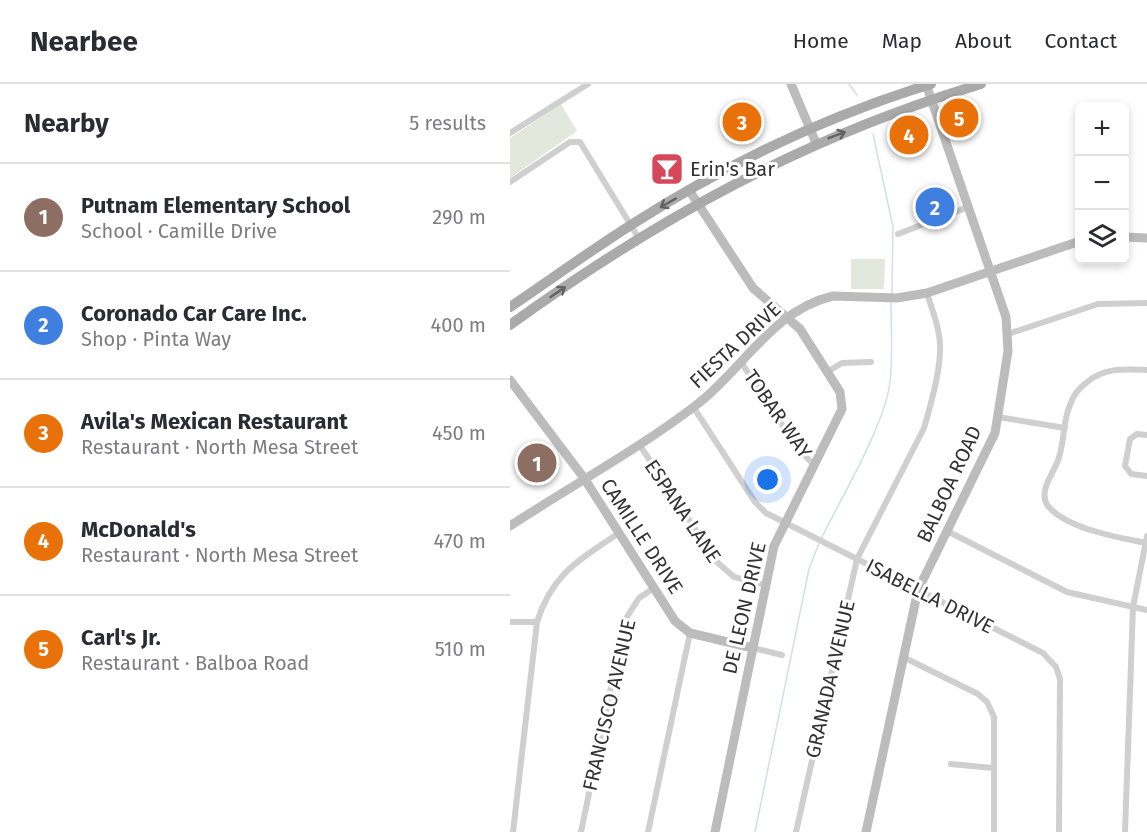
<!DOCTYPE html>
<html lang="en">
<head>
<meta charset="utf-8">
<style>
  :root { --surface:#fff; --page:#f7f7f7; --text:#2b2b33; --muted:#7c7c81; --line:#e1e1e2; --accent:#d5485a }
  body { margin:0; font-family:"Fira Sans",sans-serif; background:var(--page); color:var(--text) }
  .controls { position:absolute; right:18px; top:18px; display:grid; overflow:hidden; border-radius:9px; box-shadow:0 3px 9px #0003 }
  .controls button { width:54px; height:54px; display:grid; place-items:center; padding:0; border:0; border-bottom:2px solid var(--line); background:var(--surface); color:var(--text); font:30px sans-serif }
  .you { position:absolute; left:258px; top:396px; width:21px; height:21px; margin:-15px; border:4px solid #fff; border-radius:50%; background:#1a73e8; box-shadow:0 0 0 9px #1a73e833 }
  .badge { display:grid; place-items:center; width:39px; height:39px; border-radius:50%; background:var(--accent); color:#fff; font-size:20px; font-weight:700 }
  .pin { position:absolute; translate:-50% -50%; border:3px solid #fff; box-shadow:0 2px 6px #0006 }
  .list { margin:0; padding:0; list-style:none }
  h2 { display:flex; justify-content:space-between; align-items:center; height:78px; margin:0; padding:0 24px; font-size:26px }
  h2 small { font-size:20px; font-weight:400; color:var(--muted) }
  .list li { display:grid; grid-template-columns:39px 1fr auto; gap:18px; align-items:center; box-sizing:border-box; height:108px; padding:0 24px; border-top:2px solid var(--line) }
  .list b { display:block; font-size:22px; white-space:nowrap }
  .list p { margin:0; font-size:20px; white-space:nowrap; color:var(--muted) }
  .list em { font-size:20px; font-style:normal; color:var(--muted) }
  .icon { flex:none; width:33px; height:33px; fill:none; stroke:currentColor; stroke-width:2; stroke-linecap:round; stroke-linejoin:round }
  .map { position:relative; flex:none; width:637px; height:748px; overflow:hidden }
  header { display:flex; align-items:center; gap:36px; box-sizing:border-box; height:84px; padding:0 30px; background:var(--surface); border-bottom:2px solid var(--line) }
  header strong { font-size:28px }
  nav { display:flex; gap:33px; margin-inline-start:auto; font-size:21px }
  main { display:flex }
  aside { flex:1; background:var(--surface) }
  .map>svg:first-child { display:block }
  .green { fill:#e3e8dc }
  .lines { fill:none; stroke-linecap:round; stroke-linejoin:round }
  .stream { stroke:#cee0e9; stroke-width:1.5 }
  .street { stroke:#cfcfcf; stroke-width:6 }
  .secondary { stroke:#bcbcbc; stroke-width:9 }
  .primary { stroke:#aaa; stroke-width:10 }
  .oneway { stroke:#626262 }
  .labels { text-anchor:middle; stroke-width:6; stroke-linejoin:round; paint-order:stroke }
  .poi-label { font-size:20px; fill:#323232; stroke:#fff; text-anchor:start }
  .street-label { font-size:20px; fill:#323232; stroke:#fff }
</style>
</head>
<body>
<header>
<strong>Nearbee</strong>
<nav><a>Home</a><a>Map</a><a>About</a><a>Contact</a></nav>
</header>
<main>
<aside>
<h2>Nearby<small>5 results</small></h2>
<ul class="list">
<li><span class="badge" style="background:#8d6e63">1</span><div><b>Putnam Elementary School</b><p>School · Camille Drive</p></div><em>290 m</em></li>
<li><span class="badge" style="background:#3f7fe0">2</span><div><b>Coronado Car Care Inc.</b><p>Shop · Pinta Way</p></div><em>400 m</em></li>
<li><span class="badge" style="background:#e8710a">3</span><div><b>Avila's Mexican Restaurant</b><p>Restaurant · North Mesa Street</p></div><em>450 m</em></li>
<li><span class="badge" style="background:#e8710a">4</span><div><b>McDonald's</b><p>Restaurant · North Mesa Street</p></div><em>470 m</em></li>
<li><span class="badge" style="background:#e8710a">5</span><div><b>Carl's Jr.</b><p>Restaurant · Balboa Road</p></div><em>510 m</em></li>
</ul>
</aside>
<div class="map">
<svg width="637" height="748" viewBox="0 0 637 748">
  <rect width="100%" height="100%" fill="#fff"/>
  <path class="green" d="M51,20L67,47L0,94V54Z
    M341,175H375L374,205H341Z"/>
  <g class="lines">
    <path class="stream" d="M339,0L347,11
      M363,50L383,143L382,211
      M311,455C331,414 375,341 380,298C383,272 381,245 381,219
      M245,748L299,485L309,459"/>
    <path class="street" d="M0,49L78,0
      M0,98L60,58H70L128,153
      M388,150L458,123
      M498,250L588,220L637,219
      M231,278L288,365L304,381
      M317,288L332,279L361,278
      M184,324L245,418L256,429L533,569L546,583L550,595L549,748
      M488,333L555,344
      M637,351L627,350L620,355L615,382L621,390L637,392
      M129,360L206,477L224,493L255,501
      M437,447L557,508L637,526
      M636,459C607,453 557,445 538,422C528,409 542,391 547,379C555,361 552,339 560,321C563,312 569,304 576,299C594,283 615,285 637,286
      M0,538H27
      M243,564L272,571
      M393,573L468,610L477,618L484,633V748
      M441,680L483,684
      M3,748L27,538C42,490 69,476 109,449
      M71,748L115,536L129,514L144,504
      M138,748L180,549
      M286,748L347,475L414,344C421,320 434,276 429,251C427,237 421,223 417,209
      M615,748L623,523L637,452"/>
    <path class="secondary" d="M281,0L306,59
      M179,106L243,204L290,245L330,308L332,325L264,462L205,748
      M614,153L637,154
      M0,296L74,394L165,537L180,549L243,564
      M0,442C61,402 127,366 185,322C232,287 262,226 323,212L387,214L417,209L570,157
      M356,748L408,506L485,349L498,267L496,233L416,0"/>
    <path class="primary" d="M0,223C40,196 80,167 121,141C213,82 317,32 421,0
      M0,241C148,134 295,53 471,0"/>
  </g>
  <defs><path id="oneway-shaft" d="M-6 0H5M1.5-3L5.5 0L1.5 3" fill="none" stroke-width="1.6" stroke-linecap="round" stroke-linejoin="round" transform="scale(1.5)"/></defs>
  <g class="oneway">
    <use href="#oneway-shaft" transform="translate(327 51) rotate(-21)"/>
    <use href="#oneway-shaft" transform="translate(158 119) rotate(150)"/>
    <use href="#oneway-shaft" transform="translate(48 208) rotate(-34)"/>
  </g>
  <defs>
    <g id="bar-square" transform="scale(1.725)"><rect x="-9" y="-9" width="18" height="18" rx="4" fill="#d5485a" stroke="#fff"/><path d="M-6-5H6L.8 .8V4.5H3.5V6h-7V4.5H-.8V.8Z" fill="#fff"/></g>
  </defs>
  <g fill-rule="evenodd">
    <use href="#bar-square" x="157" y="85"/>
  </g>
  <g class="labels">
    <g class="poi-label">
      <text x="180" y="92">Erin's Bar</text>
    </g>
    <g class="street-label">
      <text transform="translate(225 261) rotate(-43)" y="7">FIESTA DRIVE</text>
      <text transform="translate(268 330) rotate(55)" y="7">TOBAR WAY</text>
      <text transform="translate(439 400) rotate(-65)" y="7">BALBOA ROAD</text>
      <text transform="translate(173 427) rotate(56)" y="7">ESPANA LANE</text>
      <text transform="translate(132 452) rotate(57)" y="7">CAMILLE DRIVE</text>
      <text transform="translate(420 512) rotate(27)" y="7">ISABELLA DRIVE</text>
      <text transform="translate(234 524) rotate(-77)" y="7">DE LEON DRIVE</text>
      <text transform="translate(320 595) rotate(-77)" y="7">GRANADA AVENUE</text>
      <text transform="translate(99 621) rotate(-77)" y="7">FRANCISCO AVENUE</text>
    </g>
  </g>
</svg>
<div class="controls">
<button>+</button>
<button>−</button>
<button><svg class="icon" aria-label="layers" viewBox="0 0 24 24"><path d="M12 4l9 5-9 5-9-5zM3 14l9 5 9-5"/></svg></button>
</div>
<div class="you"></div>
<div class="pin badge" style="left:27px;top:379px;background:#8d6e63">1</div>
<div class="pin badge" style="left:425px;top:123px;background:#3f7fe0">2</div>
<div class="pin badge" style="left:232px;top:38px;background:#e8710a">3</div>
<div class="pin badge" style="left:399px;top:51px;background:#e8710a">4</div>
<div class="pin badge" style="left:449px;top:34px;background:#e8710a">5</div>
</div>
</main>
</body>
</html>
